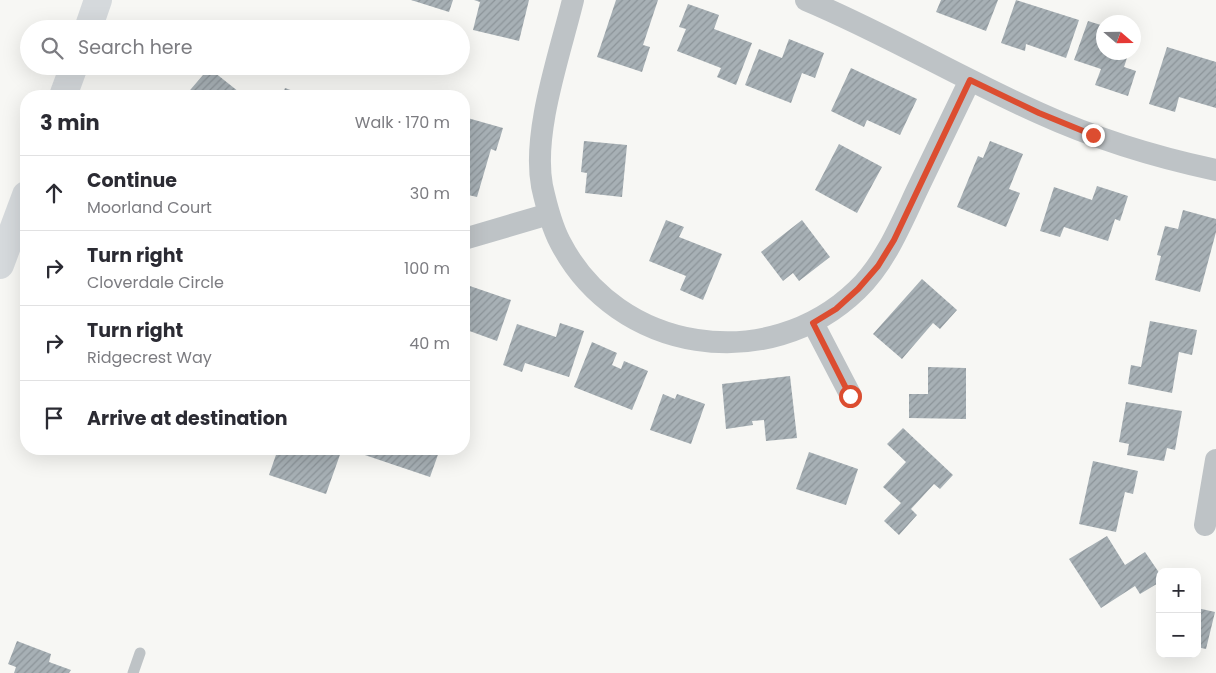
<!DOCTYPE html>
<html lang="en">
<head>
<meta charset="utf-8">
<style>
  :root { --surface:#fff; --page:#f7f7f7; --text:#2b2b33; --muted:#7c7c81; --line:#e1e1e2 }
  body { margin:0; font-family:Poppins,sans-serif; background:var(--page); color:var(--text) }
  .controls { position:absolute; right:15px; bottom:15px; display:grid; overflow:hidden; border-radius:10px; box-shadow:0 5px 20px #0002 }
  .controls button { width:45px; height:45px; display:grid; place-items:center; padding:0; border:0; border-bottom:1px solid var(--line); background:var(--surface); color:var(--text); font:25px sans-serif }
  .compass { position:absolute; left:1096px; top:15px; width:45px; height:45px; border-radius:50%; background:var(--surface); box-shadow:0 5px 20px #0002; rotate:110deg }
  .stop { position:absolute; width:15px; height:15px; margin:-11px; border:4px solid #dc4d30; border-radius:50%; background:#fff }
  .stop.end { background:#dc4d30; border-color:#fff; box-shadow:0 1px 5px #0008 }
  .list { margin:0; padding:0; list-style:none }
  h2 { display:flex; justify-content:space-between; align-items:center; height:65px; margin:0; padding:0 20px; font-size:21px }
  h2 small { font-size:16px; font-weight:400; color:var(--muted) }
  .list li { display:grid; grid-template-columns:32px 1fr auto; gap:15px; align-items:center; box-sizing:border-box; height:75px; padding:0 20px; border-top:1px solid var(--line) }
  .list b { display:block; font-size:19px; white-space:nowrap }
  .list p { margin:0; font-size:16px; white-space:nowrap; color:var(--muted) }
  .list em { font-size:16px; font-style:normal; color:var(--muted) }
  .icon { flex:none; width:28px; height:28px; fill:none; stroke:currentColor; stroke-width:2; stroke-linecap:round; stroke-linejoin:round }
  .map { position:relative; flex:none; width:1216px; height:673px; overflow:hidden }
  .search { position:absolute; background:var(--surface); box-shadow:0 5px 20px #0002; left:20px; top:20px; width:450px; height:55px; display:flex; align-items:center; gap:12px; box-sizing:border-box; padding:0 18px; border-radius:28px; color:var(--muted); font-size:19px }
  .panel { position:absolute; background:var(--surface); box-shadow:0 5px 20px #0002; left:20px; top:90px; width:450px; height:365px; border-radius:20px }
  .map>svg:first-child { display:block }
  .building { fill:url(#building-hatch) }
  .lines { fill:none; stroke-linecap:round; stroke-linejoin:round }
  .service { stroke:#bec3c6; stroke-width:11 }
  .minor { stroke:#bec3c6; stroke-width:22 }
  .secondary { stroke:#d5d9dc; stroke-width:28 }
  .route { stroke:#dc4d30; stroke-width:6 }
</style>
</head>
<body>
<div class="map">
<svg width="1216" height="673" viewBox="0 0 1216 673">
  <defs>
    <pattern id="building-hatch" width="6" height="6" patternUnits="userSpaceOnUse" patternTransform="scale(1.25)"><rect width="6" height="6" fill="#a7b0b5"/><path d="M-1 1l2-2M0 6l6-6M5 7l2-2" fill="none" stroke="#8c9499"/></pattern>
  </defs>
  <rect width="100%" height="100%" fill="#f7f7f4"/>
  <path class="building" d="M411,0H453L449,12Z
    M474,0H529L519,41L473,30L480,2Z
    M616,0H658L643,45L650,47L642,72L597,57Z
    M941,0H998L986,31L936,12Z
    M1016,0L1079,20L1066,58L1026,44L1025,51L1001,43Z
    M688,4L719,15L714,29L752,43L736,85L717,77L721,68L677,51L686,29L679,27Z
    M1088,21L1104,26V52H1129L1124,67L1136,71L1128,96L1095,85L1101,69L1074,60Z
    M789,39L824,53L815,78L802,73L791,103L745,85L759,49L782,58Z
    M1167,47L1216,62V108L1179,97L1175,112L1149,104Z
    M209,68L244,96H185Z
    M851,68L917,99L900,135L867,120L864,127L831,111Z
    M285,88L307,96H282Z
    M464,117L503,128L496,151L491,149L477,197L464,194Z
    M584,141L627,145L622,197L585,193L587,173L581,172Z
    M990,141L1023,154L1009,189L1020,193L1006,227L957,207L978,156L983,158Z
    M839,144L882,167L857,213L815,190Z
    M1097,186L1128,196L1120,221L1115,219L1108,241L1064,227L1060,237L1040,231L1054,187L1092,200Z
    M1183,210L1216,219V232L1200,292L1155,280L1161,256L1157,255L1165,226L1178,229Z
    M666,220L684,227L679,237L722,254L703,300L680,290L686,276L649,261Z
    M802,220L830,257L799,281L793,273L783,281L761,252Z
    M922,279L957,310L940,329L933,323L902,359L873,334Z
    M464,284L511,300L497,341L464,329Z
    M1150,321L1197,330L1192,355L1179,352L1172,393L1128,384L1131,365L1141,367Z
    M560,323L584,331L569,377L525,363L522,372L503,365L517,324L556,337Z
    M592,342L617,353L612,365L621,369L624,361L648,371L632,410L574,387Z
    M928,367L966,368V419L909,418V394H928Z
    M790,376L797,438L766,441L764,420L752,421L753,425L726,429L722,384Z
    M663,394L675,399L677,394L705,404L691,444L650,430Z
    M1126,402L1182,411L1175,450L1167,448L1164,461L1127,455L1129,444L1119,442Z
    M903,428L953,475L940,489L934,484L911,509L917,515L899,535L884,521L901,503L883,487L906,462L887,444Z
    M278,449H342L326,494L269,475Z
    M347,449H440L430,477Z
    M809,452L858,469L846,505L796,489Z
    M1093,461L1138,471L1133,494L1125,492L1116,532L1079,524Z
    M1107,536L1125,565L1145,552L1160,574V582L1140,594L1135,586L1101,608L1069,559Z
    M1197,608L1215,612L1206,649L1197,647Z
    M17,641L51,654L49,662L71,670L69,673H14L16,667L8,664Z"/>
  <g class="lines">
    <path class="service" d="M133,673L140,653"/>
    <path class="minor" d="M573,0C560,54 532,132 542,186C546,204 551,225 560,242C617,353 768,376 857,290C885,263 900,226 917,190C935,153 952,117 970,80
      M806,0C885,33 960,78 1039,113C1096,139 1155,157 1216,170
      M464,239L549,214
      M813,323L851,396
      M1205,525L1216,460"/>
    <path class="secondary" d="M88,29L98,0
      M63,96L74,66
      M0,265L26,195"/>
  </g>
  <g class="lines">
    <path class="route" d="M850,396L813,323L836,309L858,289L878,266L894,240L970,80L1039,113L1093,135"/>
  </g>
</svg>
<div class="controls">
<button>+</button>
<button>−</button>
</div>
<svg class="compass" viewBox="-18 -18 36 36"><path d="M0-13l5 13h-10z" fill="#e53935"/><path d="M0 13l5-13h-10z" fill="#7c7c81"/></svg>
<div class="stop" style="left:850px;top:396px"></div>
<div class="stop end" style="left:1093px;top:135px"></div>
<div class="search"><svg class="icon" aria-label="search" viewBox="0 0 24 24"><circle cx="10" cy="10" r="6"/><path d="M15 15l6 6"/></svg>Search here</div>
<section class="panel">
<h2>3 min<small>Walk · 170 m</small></h2>
<ul class="list">
<li><svg class="icon" aria-label="ahead" viewBox="0 0 24 24"><path d="M12 20V5M6 11l6-6 6 6"/></svg><div><b>Continue</b><p>Moorland Court</p></div><em>30 m</em></li>
<li><svg class="icon" aria-label="right" viewBox="0 0 24 24"><path d="M7 20v-9h11M14 6l5 5-5 5"/></svg><div><b>Turn right</b><p>Cloverdale Circle</p></div><em>100 m</em></li>
<li><svg class="icon" aria-label="right" viewBox="0 0 24 24"><path d="M7 20v-9h11M14 6l5 5-5 5"/></svg><div><b>Turn right</b><p>Ridgecrest Way</p></div><em>40 m</em></li>
<li><svg class="icon" aria-label="arrive" viewBox="0 0 24 24"><path d="M6 21V4h12l-3 4 3 4H6"/></svg><div><b>Arrive at destination</b></div></li>
</ul>
</section>
</div>
</body>
</html>
